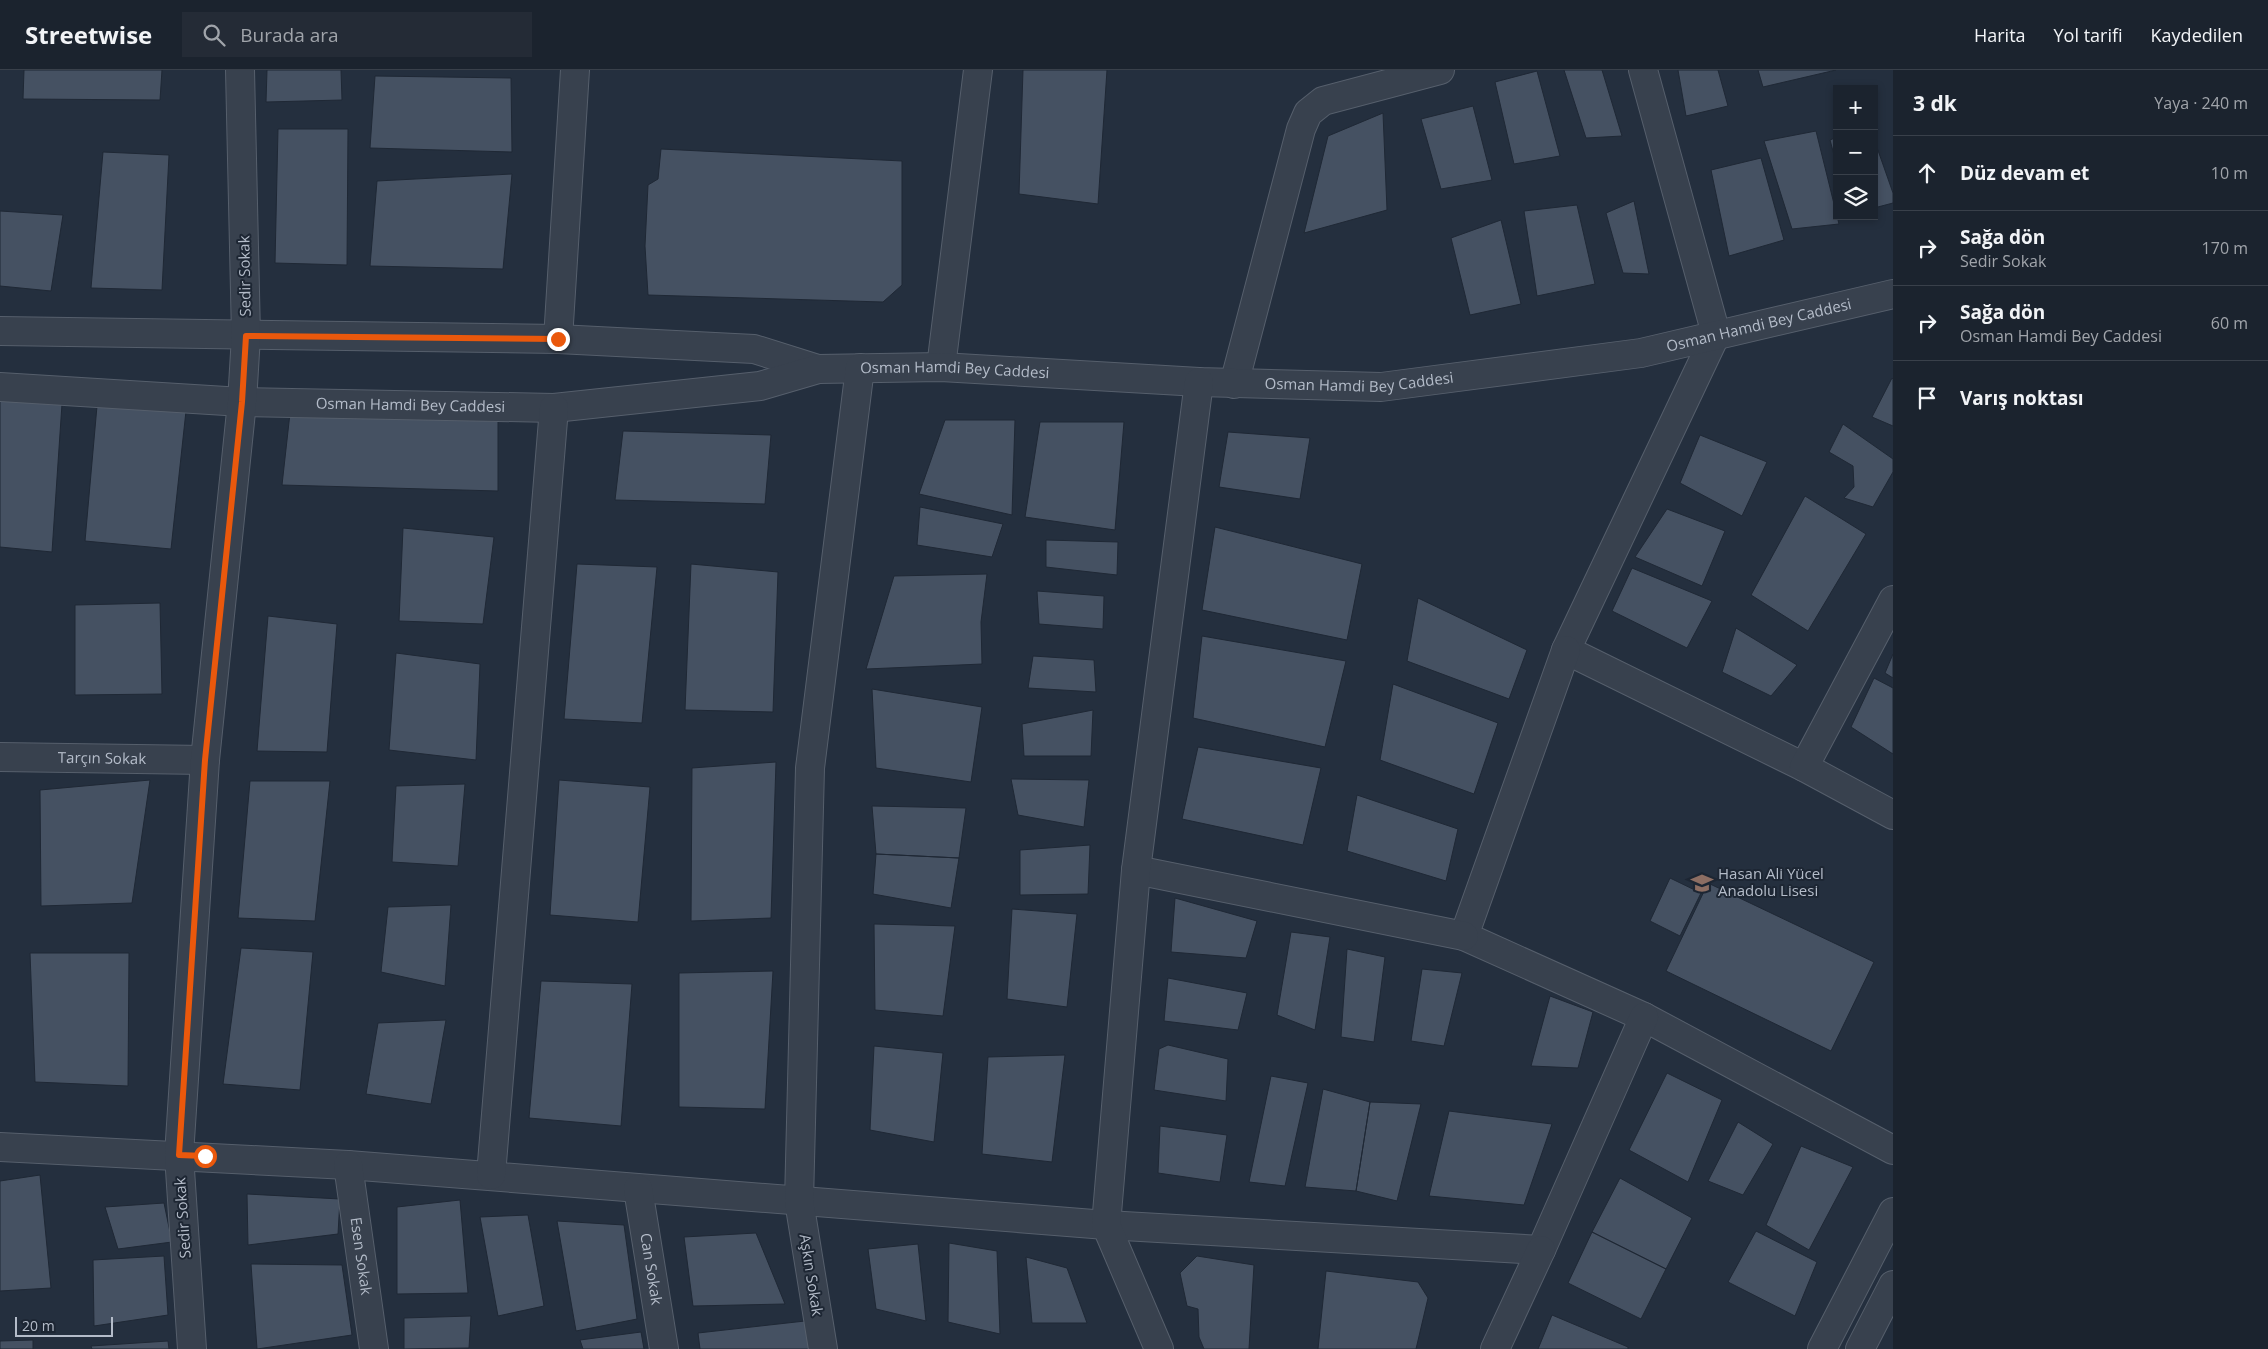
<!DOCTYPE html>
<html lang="tr">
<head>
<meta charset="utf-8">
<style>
  :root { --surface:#1b232e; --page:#242b36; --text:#f1f3f6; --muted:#a0a4aa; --line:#39404a }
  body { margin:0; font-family:"Open Sans",sans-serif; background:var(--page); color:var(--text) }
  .controls { position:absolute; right:15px; top:15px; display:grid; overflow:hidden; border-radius:0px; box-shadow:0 2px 8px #0003 }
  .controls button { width:45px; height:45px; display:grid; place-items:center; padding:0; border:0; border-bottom:1px solid var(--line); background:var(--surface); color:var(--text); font:25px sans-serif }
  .scale { position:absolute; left:15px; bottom:12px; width:98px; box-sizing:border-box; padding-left:5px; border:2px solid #b4bcc9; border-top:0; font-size:14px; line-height:18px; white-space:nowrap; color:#b4bcc9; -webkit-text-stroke:4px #1d2633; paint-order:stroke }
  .stop { position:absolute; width:15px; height:15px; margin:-11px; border:4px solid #ea580c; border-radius:50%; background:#fff }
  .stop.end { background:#ea580c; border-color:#fff; box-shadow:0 1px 5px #0008 }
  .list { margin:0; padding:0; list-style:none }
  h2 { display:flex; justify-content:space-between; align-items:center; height:65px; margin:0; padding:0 20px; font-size:21px }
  h2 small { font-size:16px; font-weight:400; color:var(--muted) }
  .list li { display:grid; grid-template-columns:32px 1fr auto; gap:15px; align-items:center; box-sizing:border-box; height:75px; padding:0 20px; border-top:1px solid var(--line) }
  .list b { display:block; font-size:19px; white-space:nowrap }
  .list p { margin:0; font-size:16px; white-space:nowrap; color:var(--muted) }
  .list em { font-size:16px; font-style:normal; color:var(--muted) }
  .icon { flex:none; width:28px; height:28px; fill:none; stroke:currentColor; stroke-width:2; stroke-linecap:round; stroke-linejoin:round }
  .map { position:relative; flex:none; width:1893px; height:1279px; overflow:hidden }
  header { display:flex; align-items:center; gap:30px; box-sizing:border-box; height:70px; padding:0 25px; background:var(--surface); border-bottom:1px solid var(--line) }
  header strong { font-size:24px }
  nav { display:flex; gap:28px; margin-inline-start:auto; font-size:18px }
  .search { width:350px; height:45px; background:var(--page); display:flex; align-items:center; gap:12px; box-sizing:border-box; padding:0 18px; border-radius:0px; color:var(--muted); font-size:19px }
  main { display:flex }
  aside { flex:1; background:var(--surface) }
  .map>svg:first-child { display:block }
  .building { fill:#455162; stroke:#1f2835 }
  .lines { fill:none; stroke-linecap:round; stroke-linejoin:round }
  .minor-casing { stroke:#565f6c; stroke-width:30 }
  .minor { stroke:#38414e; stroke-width:28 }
  .route { stroke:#ea580c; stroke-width:6 }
  .labels { text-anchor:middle; stroke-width:4; stroke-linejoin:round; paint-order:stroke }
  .street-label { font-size:15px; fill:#b4bcc9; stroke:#1d2633 }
  .poi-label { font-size:15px; fill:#b4bcc9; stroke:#1d2633; text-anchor:start }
</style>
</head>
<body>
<header>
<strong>Streetwise</strong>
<div class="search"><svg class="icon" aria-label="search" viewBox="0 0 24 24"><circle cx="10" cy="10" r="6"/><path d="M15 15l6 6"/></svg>Burada ara</div>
<nav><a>Harita</a><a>Yol tarifi</a><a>Kaydedilen</a></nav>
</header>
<main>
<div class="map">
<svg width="1893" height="1279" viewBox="0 0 1893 1279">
  <rect width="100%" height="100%" fill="#242f3e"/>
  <path class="building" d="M24,0H162L160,30L23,29Z
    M267,0H341L342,30L266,32Z
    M1023,0H1107L1098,134L1019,124Z
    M1564,0H1602L1622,66L1586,68Z
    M1678,0H1718L1728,36L1686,46Z
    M1758,0H1836L1763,17Z
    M1537,1L1560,86L1514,94L1495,12Z
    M375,6L511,8L512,82L370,78Z
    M1473,36L1492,110L1441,119L1421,49Z
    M1383,43L1387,140L1304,163L1328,66Z
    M278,59H348L347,195L275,193Z
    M1816,61L1839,154L1792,159L1764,71Z
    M1837,67V96L1830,70Z
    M1874,69L1893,123V133L1874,138Z
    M661,79L902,91V215L883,232L648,225L645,176L648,115L658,109Z
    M103,82L169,85L162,220L91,218Z
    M1761,88L1784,170L1729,186L1711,100Z
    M512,104L503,199L370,196L377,111Z
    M1634,131L1649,204L1623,203L1606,143Z
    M1577,135L1595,214L1537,226L1524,141Z
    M0,141L63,145L51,221L0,216Z
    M1501,150L1521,234L1470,245L1451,168Z
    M1892,308L1893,309V356L1872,347Z
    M0,325L62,334L52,482L0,477Z
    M97,336L186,341L171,479L85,471Z
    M290,343L498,351V421L282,415Z
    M945,350H1015L1012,445L919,424Z
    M1040,352H1124L1115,460L1025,447Z
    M1843,354L1893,389V402L1873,437L1844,428L1854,417L1853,396L1829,382Z
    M623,361L771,365L765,434L615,430Z
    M1228,362L1310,368L1300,429L1219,417Z
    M1700,365L1767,392L1742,446L1680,413Z
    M1805,426L1866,464L1808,561L1751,525Z
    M920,437L1003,454L992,487L917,475Z
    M1667,439L1725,461L1702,516L1635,487Z
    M1215,457L1362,494L1347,570L1202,540Z
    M403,458L494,467L483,554L399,551Z
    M1046,470L1118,472L1117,505L1046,497Z
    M577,494L657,497L642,653L564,649Z
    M691,494L778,502L773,642L685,640Z
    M1632,498L1712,531L1687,578L1612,541Z
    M987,504L981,552L982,594L866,599L894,506Z
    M1037,521L1104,526L1103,559L1039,554Z
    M1418,528L1527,580L1509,629L1407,591Z
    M160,533L162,624L75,625V535Z
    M268,546L337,554L327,682L257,681Z
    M1736,558L1797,595L1771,626L1722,602Z
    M1202,566L1346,591L1325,677L1193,648Z
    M396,583L480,594L476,690L389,680Z
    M1893,584V608L1885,603Z
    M1033,586L1094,590L1096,622L1028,618Z
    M1874,608L1893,618V684L1851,657Z
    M1393,614L1498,653L1474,724L1380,690Z
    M872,619L982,637L971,712L876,698Z
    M1093,640L1091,686H1024L1022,654Z
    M1198,677L1321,698L1303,775L1182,749Z
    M776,692L771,848L691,851L692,698Z
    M1011,709L1089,710L1084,757L1018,745Z
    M150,710L132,833L41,836L40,720Z
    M559,710L650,717L638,852L550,845Z
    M250,711H330L315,851L238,848Z
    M465,714L458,796L392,792L396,716Z
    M1357,725L1458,759L1446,811L1347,781Z
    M872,736L966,738L959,788L876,784Z
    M1090,775L1088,824L1020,825V780Z
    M876,784L959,788L951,838L873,824Z
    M1670,808L1701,823L1680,866L1650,851Z
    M1708,813L1874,892L1831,981L1666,901Z
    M1175,828L1257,851L1246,888L1171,882Z
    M451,835L445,916L381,902L388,837Z
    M1012,839L1077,844L1067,937L1007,929Z
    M874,854L955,856L943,946L875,940Z
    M1291,862L1330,867L1315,960L1277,945Z
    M241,878L313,882L300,1020L223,1014Z
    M1347,879L1385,887L1374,972L1341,967Z
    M30,883H129L128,1016L35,1012Z
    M1422,899L1462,903L1444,976L1411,971Z
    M773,901L765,1039L679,1037V903Z
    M1168,908L1247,923L1238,960L1164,951Z
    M541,911L632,914L621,1056L529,1048Z
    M1550,926L1593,942L1578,998L1531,996Z
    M446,950L431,1034L366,1024L378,953Z
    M1168,975L1228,989L1226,1031L1154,1020L1159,979Z
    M874,976L943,983L934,1072L870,1060Z
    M1065,985L1052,1092L982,1084L988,987Z
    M1667,1003L1722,1030L1688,1112L1629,1080Z
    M1271,1006L1308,1013L1285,1116L1249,1112Z
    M1323,1019L1370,1032L1356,1121L1305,1117Z
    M1370,1032L1421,1034L1397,1131L1356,1121Z
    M1449,1041L1552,1054L1524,1135L1429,1126Z
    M1738,1052L1773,1074L1743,1125L1708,1111Z
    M1160,1056L1227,1065L1220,1112L1158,1103Z
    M1801,1076L1853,1097L1809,1180L1766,1155Z
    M40,1105L51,1218L0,1221V1111Z
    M1620,1108L1692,1148L1666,1199L1592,1162Z
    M247,1124L340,1129L338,1164L248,1175Z
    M460,1130L468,1223L397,1224V1137Z
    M164,1133L172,1172L118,1179L105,1137Z
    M528,1145L544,1236L498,1246L480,1147Z
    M557,1151L624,1155L637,1249L576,1261Z
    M1756,1161L1817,1192L1795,1246L1728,1212Z
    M1592,1162L1666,1199L1641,1249L1568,1213Z
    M756,1163L785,1234L693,1236L684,1167Z
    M949,1173L997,1181L1000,1264L948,1252Z
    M918,1174L926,1251L876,1239L868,1179Z
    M164,1186L168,1245L94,1256L93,1190Z
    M1197,1186L1254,1195L1249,1279H1204L1199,1267L1198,1239L1187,1236L1180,1203Z
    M1026,1187L1067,1198L1087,1253H1032Z
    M251,1194L342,1195L352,1265L257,1279Z
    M1326,1201L1418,1212L1428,1228L1416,1279H1318Z
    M1552,1245L1628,1277V1279H1538Z
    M471,1246L469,1278L404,1279V1248Z
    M805,1251L809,1279H700L698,1263Z
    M641,1262L644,1279H583L580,1270Z
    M33,1270V1279H0V1271Z
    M168,1271L169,1279H92L91,1276Z"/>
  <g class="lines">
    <g class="minor-casing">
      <g id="minor">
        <path d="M1643,0L1716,264L1566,580L1804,697"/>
        <path d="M0,261L558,269L754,279L818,299"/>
        <path d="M558,269L575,0"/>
        <path d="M941,297L978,0"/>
        <path d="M1234,314L1301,59L1308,43L1323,31L1440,0"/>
        <path id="s1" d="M0,317L242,332L554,338L760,316L818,299L941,297L1199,312L1381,317L1641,283L1893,224"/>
        <path d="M1893,530L1804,697L1893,745"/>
        <path d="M1566,580L1464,866L1644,947L1893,1080"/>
        <path id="s2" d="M0,687L205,690"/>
        <path d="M1136,800L1464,866"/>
        <path d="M0,1077L348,1095L1106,1155L1541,1180L1644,947"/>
        <path id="s3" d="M348,1095L374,1279"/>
        <path d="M491,1105L554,338"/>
        <path id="s4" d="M638,1119L664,1279"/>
        <path d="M192,1279L179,1085L205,690L242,332L246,266L240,0"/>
        <path d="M823,1279L799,1131L810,698L860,298"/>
        <path d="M1159,1279L1106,1155L1136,800L1199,312"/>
        <path d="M1495,1279L1541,1180"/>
        <path d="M1822,1279L1893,1142"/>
        <path d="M1860,1279L1893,1215"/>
      </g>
    </g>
    <use href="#minor" class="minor"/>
  </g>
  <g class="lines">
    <path class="route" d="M205,1086L179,1085L205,690L242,332L246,266L558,269"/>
  </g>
  <defs>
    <g id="school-bare" transform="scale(1.725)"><path d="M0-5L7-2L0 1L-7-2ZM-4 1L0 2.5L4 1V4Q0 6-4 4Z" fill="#8d6e63" stroke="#1d2633" stroke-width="2.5" paint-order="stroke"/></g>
  </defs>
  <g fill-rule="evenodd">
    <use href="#school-bare" x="1702" y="813"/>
  </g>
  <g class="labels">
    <g class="street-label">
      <text transform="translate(245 206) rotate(-91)" y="5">Sedir Sokak</text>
      <text dy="5" stroke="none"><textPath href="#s1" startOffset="1769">Osman Hamdi Bey Caddesi</textPath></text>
      <text dy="5" stroke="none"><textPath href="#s1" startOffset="959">Osman Hamdi Bey Caddesi</textPath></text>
      <text dy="5" stroke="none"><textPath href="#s1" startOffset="1364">Osman Hamdi Bey Caddesi</textPath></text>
      <text dy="5" stroke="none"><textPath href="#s1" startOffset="411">Osman Hamdi Bey Caddesi</textPath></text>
      <text dy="5" stroke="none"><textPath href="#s2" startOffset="102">Tarçın Sokak</textPath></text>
      <text transform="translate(183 1148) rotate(-94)" y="5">Sedir Sokak</text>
      <text dy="5" stroke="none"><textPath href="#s3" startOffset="92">Esen Sokak</textPath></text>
      <text dy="5" stroke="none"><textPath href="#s4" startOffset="81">Can Sokak</textPath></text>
      <text transform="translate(811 1205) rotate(81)" y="5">Aşkın Sokak</text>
    </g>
    <g class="poi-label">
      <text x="1718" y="809">Hasan Ali Yücel<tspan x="1718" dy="17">Anadolu Lisesi</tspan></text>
    </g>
  </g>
</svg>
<div class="controls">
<button>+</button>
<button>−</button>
<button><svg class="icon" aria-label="layers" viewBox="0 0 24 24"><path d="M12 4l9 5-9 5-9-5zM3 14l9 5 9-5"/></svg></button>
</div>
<div class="scale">20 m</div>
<div class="stop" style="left:205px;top:1086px"></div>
<div class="stop end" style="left:558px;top:269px"></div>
</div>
<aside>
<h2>3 dk<small>Yaya · 240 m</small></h2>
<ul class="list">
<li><svg class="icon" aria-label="ahead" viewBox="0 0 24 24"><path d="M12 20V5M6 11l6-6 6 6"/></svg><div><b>Düz devam et</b></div><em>10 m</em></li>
<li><svg class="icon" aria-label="right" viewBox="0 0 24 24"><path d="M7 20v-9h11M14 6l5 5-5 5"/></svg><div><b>Sağa dön</b><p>Sedir Sokak</p></div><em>170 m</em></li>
<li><svg class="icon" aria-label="right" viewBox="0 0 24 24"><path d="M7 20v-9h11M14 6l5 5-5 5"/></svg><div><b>Sağa dön</b><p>Osman Hamdi Bey Caddesi</p></div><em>60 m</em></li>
<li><svg class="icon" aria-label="arrive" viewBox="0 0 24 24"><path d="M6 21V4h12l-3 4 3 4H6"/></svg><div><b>Varış noktası</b></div></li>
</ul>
</aside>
</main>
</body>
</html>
